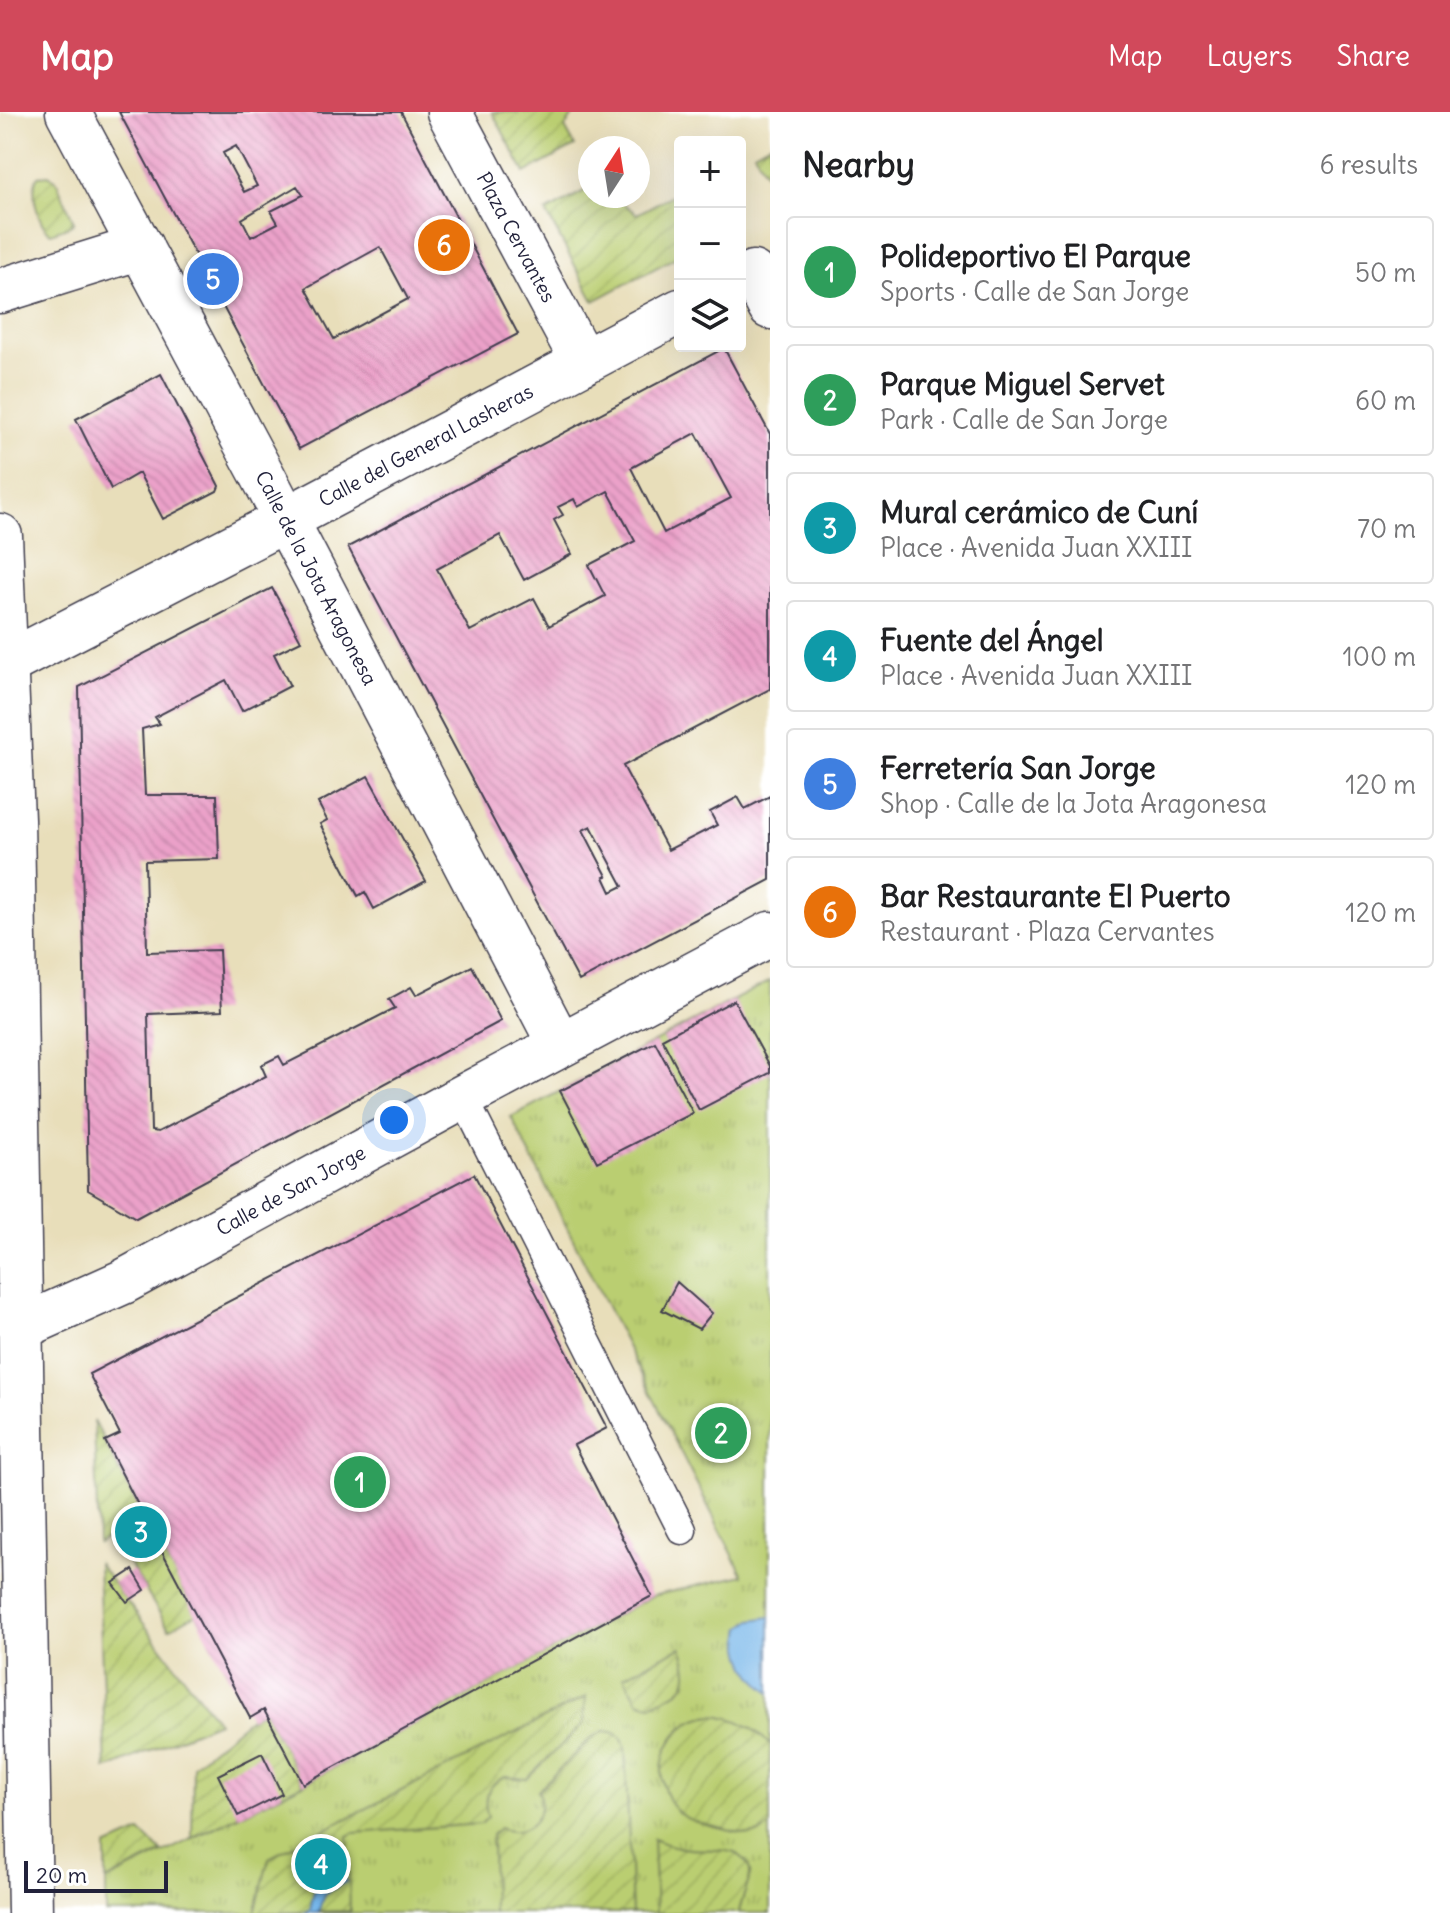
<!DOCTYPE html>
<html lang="en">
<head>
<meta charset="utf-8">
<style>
  :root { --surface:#fff; --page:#f6f6f6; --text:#202124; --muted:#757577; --line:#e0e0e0; --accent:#d1495b }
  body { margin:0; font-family:Delius,sans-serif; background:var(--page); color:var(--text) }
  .controls { position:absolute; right:24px; top:24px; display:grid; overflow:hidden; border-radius:8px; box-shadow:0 8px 32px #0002 }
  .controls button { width:72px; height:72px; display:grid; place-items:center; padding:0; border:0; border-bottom:2px solid var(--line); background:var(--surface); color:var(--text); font:40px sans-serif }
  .compass { position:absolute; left:578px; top:24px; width:72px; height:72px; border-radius:50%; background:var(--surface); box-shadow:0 8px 32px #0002; rotate:12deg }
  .scale { position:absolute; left:24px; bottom:20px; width:144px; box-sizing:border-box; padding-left:8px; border:4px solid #22223b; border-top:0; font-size:22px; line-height:28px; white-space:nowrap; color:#22223b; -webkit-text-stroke:6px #fff; paint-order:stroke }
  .you { position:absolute; left:394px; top:1008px; width:28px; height:28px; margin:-20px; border:6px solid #fff; border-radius:50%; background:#1a73e8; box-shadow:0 0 0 12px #1a73e833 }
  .badge { display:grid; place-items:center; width:52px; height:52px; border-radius:50%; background:var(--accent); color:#fff; font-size:26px; font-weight:700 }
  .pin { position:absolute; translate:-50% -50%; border:4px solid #fff; box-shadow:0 2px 8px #0006 }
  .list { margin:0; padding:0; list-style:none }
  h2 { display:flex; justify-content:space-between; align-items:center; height:104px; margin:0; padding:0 32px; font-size:34px }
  h2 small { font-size:26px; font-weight:400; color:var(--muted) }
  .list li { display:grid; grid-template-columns:52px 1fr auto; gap:24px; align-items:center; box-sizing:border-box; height:112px; margin:0 16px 16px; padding:0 16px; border:2px solid var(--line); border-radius:8px }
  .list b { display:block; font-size:30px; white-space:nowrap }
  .list p { margin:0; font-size:26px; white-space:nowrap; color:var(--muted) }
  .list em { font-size:26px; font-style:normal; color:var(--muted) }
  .icon { flex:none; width:44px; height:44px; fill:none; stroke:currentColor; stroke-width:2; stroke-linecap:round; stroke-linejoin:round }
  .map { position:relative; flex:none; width:770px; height:1801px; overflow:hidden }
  header { display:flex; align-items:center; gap:48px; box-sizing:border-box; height:112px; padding:0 40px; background:var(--accent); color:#fff }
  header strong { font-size:38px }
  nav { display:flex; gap:44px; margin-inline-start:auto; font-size:28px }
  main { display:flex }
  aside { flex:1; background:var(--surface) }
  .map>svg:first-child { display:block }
  .park { fill:url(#park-tufts); stroke:#6e7856; stroke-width:2 }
  .garden { fill:url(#garden-furrows); stroke:#6e7856; stroke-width:2 }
  .water { fill:#74b5e9; stroke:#4b6c92; stroke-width:2 }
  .building { fill:url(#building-back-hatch); fill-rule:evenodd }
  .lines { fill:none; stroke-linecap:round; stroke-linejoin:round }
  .service-casing { stroke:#403e4e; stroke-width:31 }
  .minor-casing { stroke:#403e4e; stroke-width:47 }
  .trunk-casing { stroke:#403e4e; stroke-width:47 }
  .service { stroke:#fff; stroke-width:28 }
  .minor { stroke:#fff; stroke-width:44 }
  .trunk { stroke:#fff; stroke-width:44 }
  .labels { text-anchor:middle; stroke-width:6; stroke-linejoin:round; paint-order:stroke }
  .street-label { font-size:20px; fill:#22223b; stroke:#fff }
</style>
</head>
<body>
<header>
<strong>Map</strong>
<nav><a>Map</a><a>Layers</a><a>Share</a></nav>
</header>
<main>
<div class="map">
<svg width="770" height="1801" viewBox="0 0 770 1801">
  <defs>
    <pattern id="park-tufts" width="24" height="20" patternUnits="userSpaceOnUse" patternTransform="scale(2)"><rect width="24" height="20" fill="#bace71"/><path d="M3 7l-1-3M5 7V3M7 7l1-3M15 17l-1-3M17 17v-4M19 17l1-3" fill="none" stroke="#a0b163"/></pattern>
    <pattern id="garden-furrows" width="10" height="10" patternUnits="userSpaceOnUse" patternTransform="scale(2)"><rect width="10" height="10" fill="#bace71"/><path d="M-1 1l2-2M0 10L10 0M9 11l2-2" fill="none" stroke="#a0b163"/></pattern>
    <pattern id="building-back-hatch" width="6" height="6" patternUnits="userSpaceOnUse" patternTransform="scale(2)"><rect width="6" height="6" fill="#eba1c9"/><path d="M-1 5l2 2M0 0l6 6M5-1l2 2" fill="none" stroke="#c98aae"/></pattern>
  </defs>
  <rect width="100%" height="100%" fill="#fff"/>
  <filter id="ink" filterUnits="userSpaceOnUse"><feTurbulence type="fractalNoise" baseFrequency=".0125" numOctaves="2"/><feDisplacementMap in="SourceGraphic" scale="16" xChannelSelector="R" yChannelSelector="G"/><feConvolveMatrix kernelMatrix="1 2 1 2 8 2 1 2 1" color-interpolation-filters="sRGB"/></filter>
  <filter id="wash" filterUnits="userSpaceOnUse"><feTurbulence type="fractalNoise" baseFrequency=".006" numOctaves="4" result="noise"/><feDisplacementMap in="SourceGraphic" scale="32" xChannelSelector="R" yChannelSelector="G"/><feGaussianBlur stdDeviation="1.8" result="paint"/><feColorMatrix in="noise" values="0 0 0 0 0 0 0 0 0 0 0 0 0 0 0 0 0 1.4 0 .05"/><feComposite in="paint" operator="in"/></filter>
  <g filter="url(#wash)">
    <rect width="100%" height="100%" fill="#e8deba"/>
    <path class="park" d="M770,869V1801H106V1769L303,1672L652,1484L743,1463L511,1005Z"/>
    <path class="garden" d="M492,0H575L565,16L575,34L525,61Z
      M770,31V69L754,40Z
      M49,63L57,70L74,110L70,114L51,121C38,115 29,76 38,64Z
      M590,76V84H602L606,91L621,90L637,102L680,79V143L594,189L546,100Z
      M94,1309L145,1407L98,1431Z
      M154,1424L196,1502L169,1517L123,1441Z
      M98,1451L218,1610L106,1657Z
      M681,1535C695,1574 685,1578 650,1593L638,1589L624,1564Z
      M586,1585L583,1612L527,1667L505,1665C487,1672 482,1687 488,1705L481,1712L354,1721L348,1724L350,1799L255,1801L269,1746Z
      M264,1598L303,1672L192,1726L193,1653L250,1606Z
      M713,1603C736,1605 755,1616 770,1633V1715L760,1721L749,1723C731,1718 692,1713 679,1701C644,1668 666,1607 713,1603Z
      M603,1619C615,1619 623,1624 625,1635L632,1801H493L492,1723L499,1716C526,1728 548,1704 538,1678L591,1626Z
      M140,1720L163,1740L106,1769V1735Z
      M653,1727C665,1732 677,1736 690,1737C709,1739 744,1732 750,1759C752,1767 740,1789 739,1801H656Z"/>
    <path class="water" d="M770,1505V1580C749,1564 736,1543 742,1515L752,1508Z
      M339,1751L346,1770L324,1782L318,1801H306L310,1798L315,1773L310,1764Z"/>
    <g id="blocks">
      <path class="building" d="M119,0H401L518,222L299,337ZM236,34L257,74L244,80L223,41ZM297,74L303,83L271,99L278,111L251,125L242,107ZM380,135L408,187L334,227L306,176Z
        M724,236L770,322V577L623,654L668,738L717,713L710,700L738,685L745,697L770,684V768L579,869L348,435ZM696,321L731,386L664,421L631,356ZM608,379L635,429L589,453L605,484L549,514L534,486L470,519L437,457L500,423L524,468L572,442L554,408L563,403L558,395L574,387L578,395ZM591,714L623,774L611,780L604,765L607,764L583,718Z
        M161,262L219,374L217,379L163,407L139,361L111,377L76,307Z
        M272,476L301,529L274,542L290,574L242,599L226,568L155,605L160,612L142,617L145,683H217L219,747L145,749L147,840L219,838L222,899L148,902L151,1019L158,1020L266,964L261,953L279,944L284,953L395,896L389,887L411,875L416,883L472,854L501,909L136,1106L88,1078L79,575Z
        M368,664L426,769L374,797L365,780L358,784L320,712L327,708L318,691Z
        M734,888L770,954V961L699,998L662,927Z
        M655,930L693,1001L597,1050L560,979Z
        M474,1062L607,1316L574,1333L652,1484L303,1672L264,1598L250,1606L154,1424L105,1329L120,1322L89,1262Z
        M677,1170L712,1201L699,1217L662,1198Z
        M133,1458L145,1478L127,1490L113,1471Z
        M262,1641L282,1682L238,1704L218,1663Z"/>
    </g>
  </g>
  <g filter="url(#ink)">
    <use href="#blocks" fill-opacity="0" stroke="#403e4e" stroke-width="2"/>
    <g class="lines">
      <g class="service-casing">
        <path id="service" d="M463,985L682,1418"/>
      </g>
      <g class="minor-casing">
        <g id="minor">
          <path id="s1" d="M68,0L263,364L560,933"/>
          <path id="s2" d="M449,0L583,250"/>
          <path d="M753,161L770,195"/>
          <path d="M0,179L141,135"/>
          <path id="s3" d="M0,555L285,408L680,199"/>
          <path id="s4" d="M20,1216L123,1170L463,985L770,822"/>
        </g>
      </g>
      <g class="trunk-casing">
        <path id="trunk" d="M0,424L12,707L30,1801"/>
      </g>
      <use href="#service" class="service"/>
      <use href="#minor" class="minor"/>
      <use href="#trunk" class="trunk"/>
    </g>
  </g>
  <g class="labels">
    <g class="street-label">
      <text dy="7" stroke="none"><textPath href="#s2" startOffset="142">Plaza Cervantes</textPath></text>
      <text dy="7" stroke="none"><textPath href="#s3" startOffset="480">Calle del General Lasheras</textPath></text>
      <text dy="7" stroke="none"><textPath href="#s1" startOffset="528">Calle de la Jota Aragonesa</textPath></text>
      <text dy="7" stroke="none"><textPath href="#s4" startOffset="304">Calle de San Jorge</textPath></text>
    </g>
  </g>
</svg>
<div class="controls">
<button>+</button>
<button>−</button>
<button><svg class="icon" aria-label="layers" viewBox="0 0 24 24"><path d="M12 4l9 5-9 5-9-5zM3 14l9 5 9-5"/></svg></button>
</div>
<svg class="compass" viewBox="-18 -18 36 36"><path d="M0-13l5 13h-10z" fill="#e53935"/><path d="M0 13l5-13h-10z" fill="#757577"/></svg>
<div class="scale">20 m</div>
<div class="you"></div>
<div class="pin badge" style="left:360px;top:1370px;background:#2e9e5b">1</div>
<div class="pin badge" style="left:721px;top:1321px;background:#2e9e5b">2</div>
<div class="pin badge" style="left:141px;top:1420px;background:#0f9aa8">3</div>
<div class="pin badge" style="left:321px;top:1752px;background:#0f9aa8">4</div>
<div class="pin badge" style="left:213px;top:167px;background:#3f7fe0">5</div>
<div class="pin badge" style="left:444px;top:133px;background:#e8710a">6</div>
</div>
<aside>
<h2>Nearby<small>6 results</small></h2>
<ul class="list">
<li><span class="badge" style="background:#2e9e5b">1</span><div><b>Polideportivo El Parque</b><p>Sports · Calle de San Jorge</p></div><em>50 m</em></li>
<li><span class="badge" style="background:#2e9e5b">2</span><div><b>Parque Miguel Servet</b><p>Park · Calle de San Jorge</p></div><em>60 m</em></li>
<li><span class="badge" style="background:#0f9aa8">3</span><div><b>Mural cerámico de Cuní</b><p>Place · Avenida Juan XXIII</p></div><em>70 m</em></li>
<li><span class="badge" style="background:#0f9aa8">4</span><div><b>Fuente del Ángel</b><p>Place · Avenida Juan XXIII</p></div><em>100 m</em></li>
<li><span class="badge" style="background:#3f7fe0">5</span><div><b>Ferretería San Jorge</b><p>Shop · Calle de la Jota Aragonesa</p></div><em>120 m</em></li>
<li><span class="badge" style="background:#e8710a">6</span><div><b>Bar Restaurante El Puerto</b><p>Restaurant · Plaza Cervantes</p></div><em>120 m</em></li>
</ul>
</aside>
</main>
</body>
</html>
